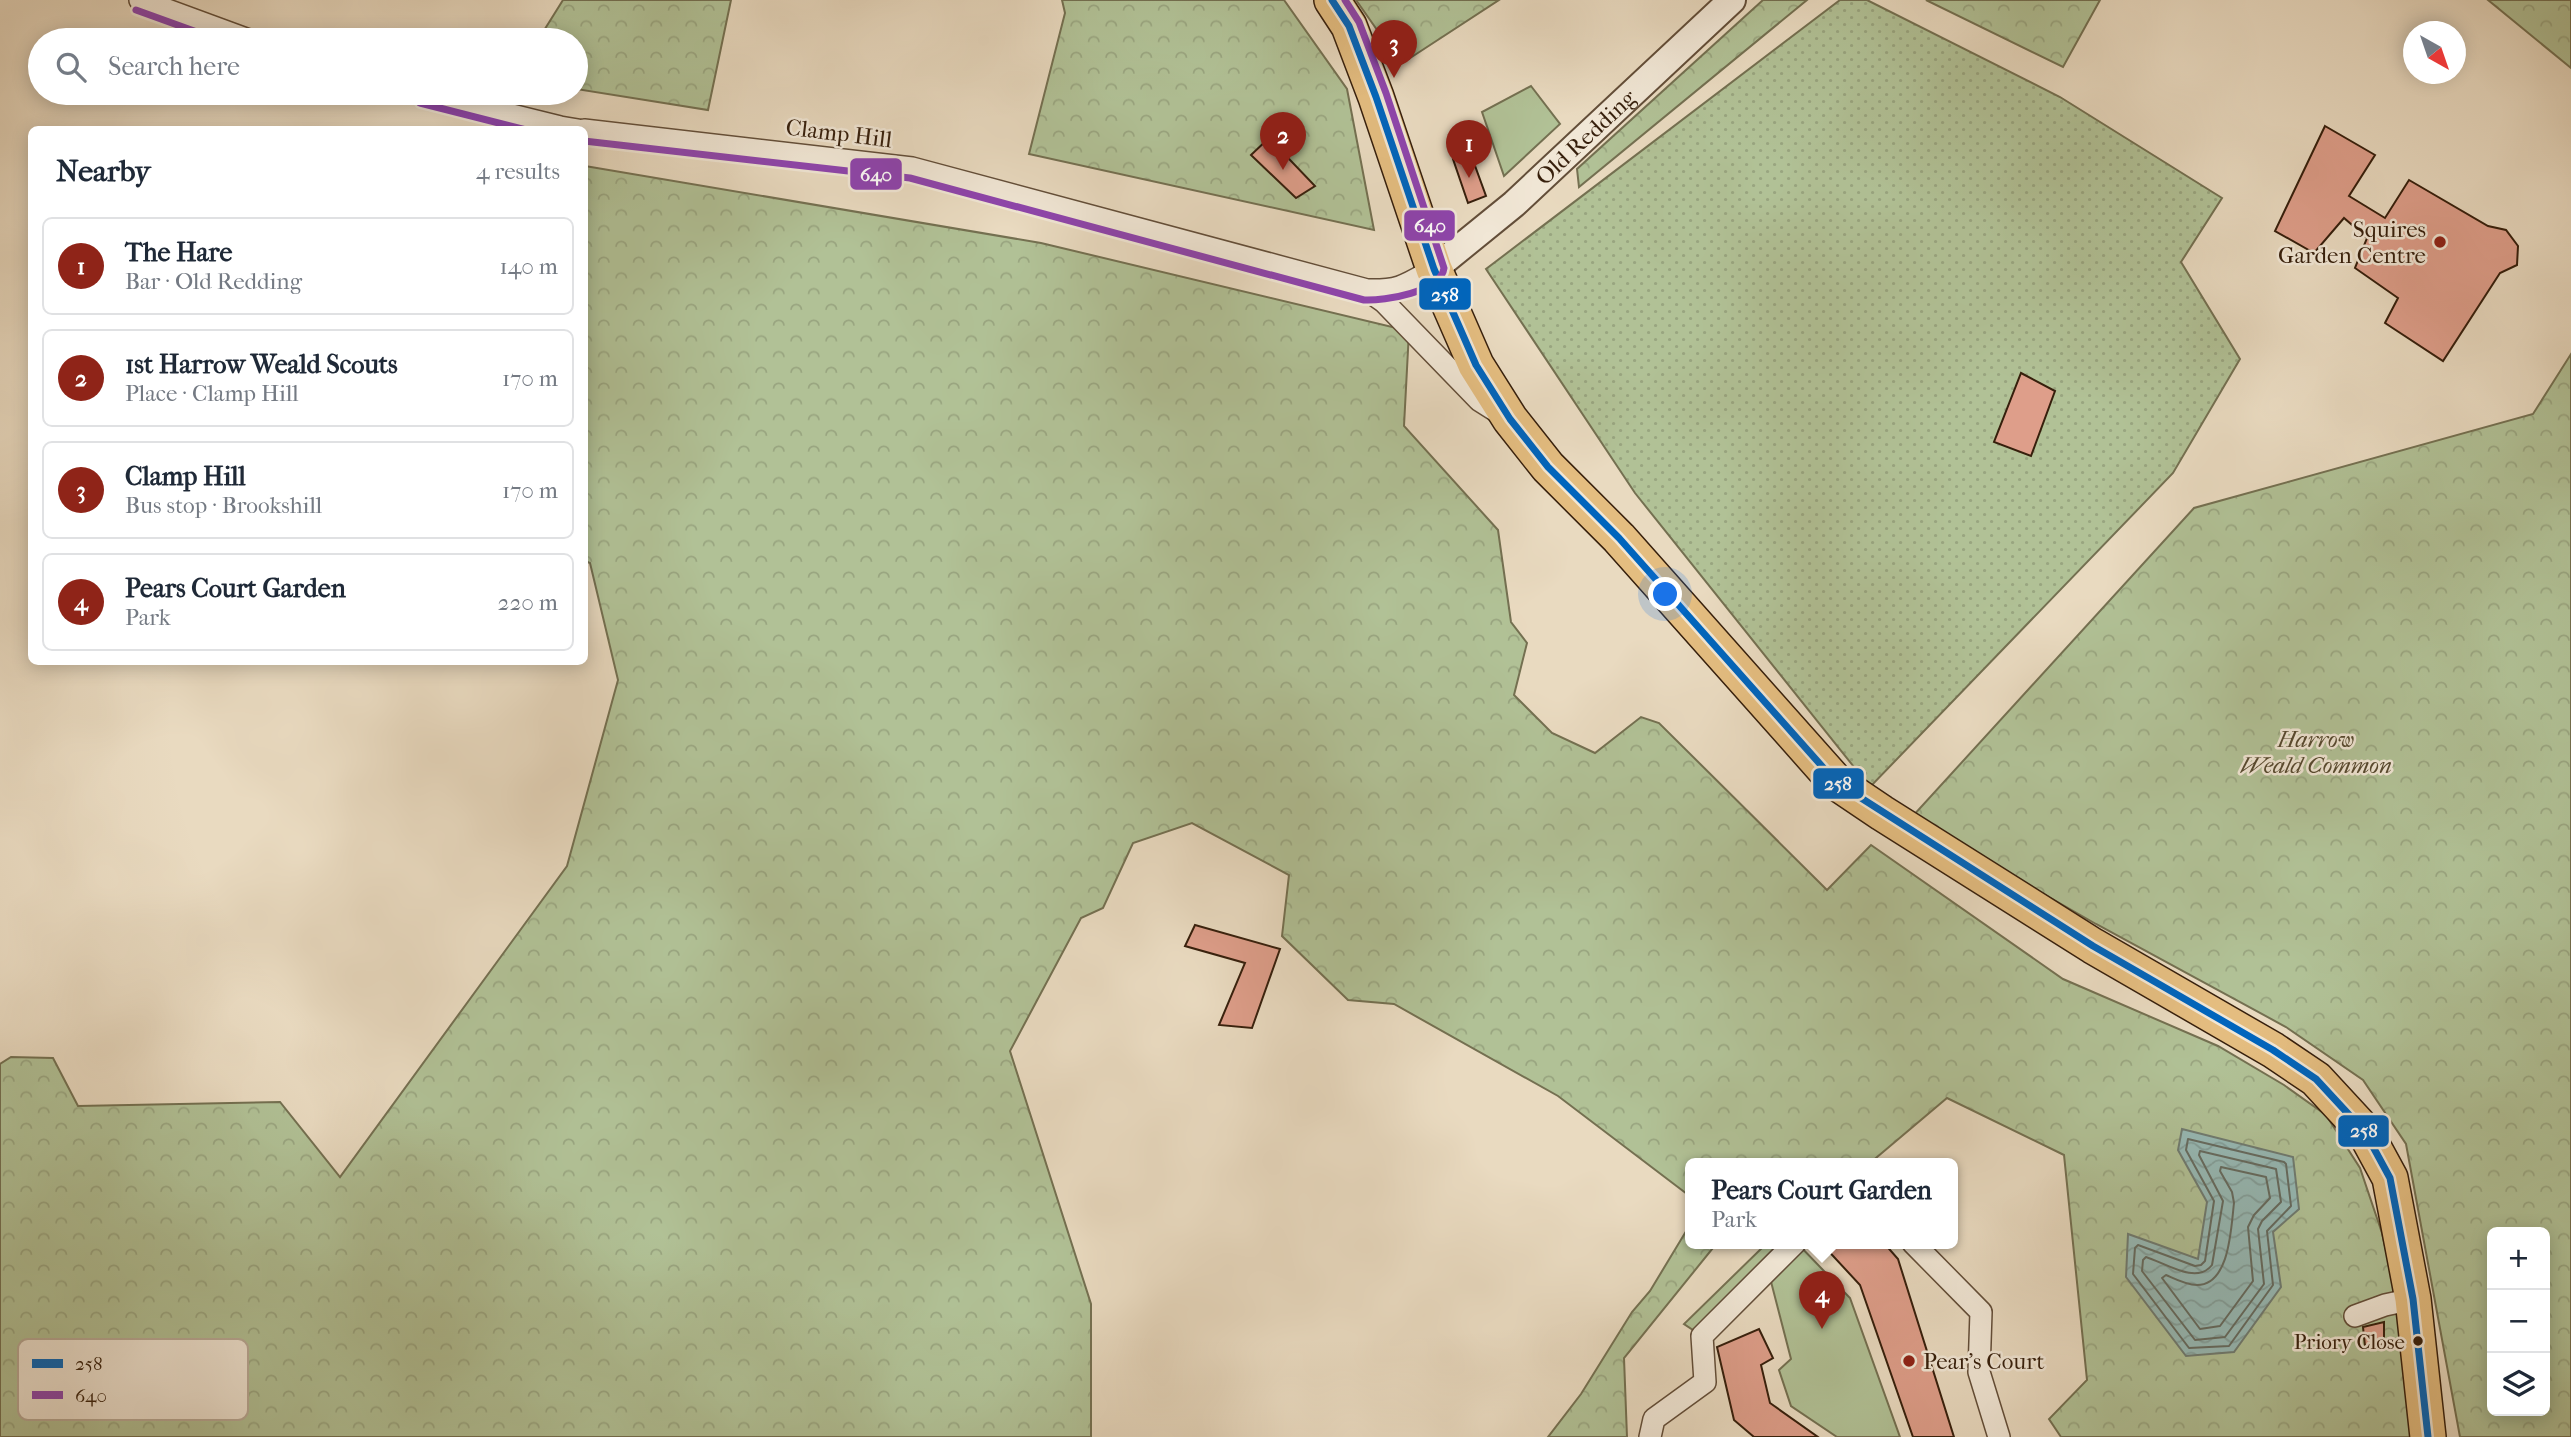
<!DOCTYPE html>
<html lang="en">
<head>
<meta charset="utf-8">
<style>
  :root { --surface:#fff; --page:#f2f2f3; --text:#1f2937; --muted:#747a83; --line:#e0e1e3; --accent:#8f2418 }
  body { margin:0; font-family:"IM FELL French Canon",serif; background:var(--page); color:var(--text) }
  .controls { position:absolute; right:21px; bottom:21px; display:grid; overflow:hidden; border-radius:10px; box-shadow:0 4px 18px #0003 }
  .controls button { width:63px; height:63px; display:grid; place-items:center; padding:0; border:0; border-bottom:2px solid var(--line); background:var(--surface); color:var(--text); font:35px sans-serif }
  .compass { position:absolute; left:2403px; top:21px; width:63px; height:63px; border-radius:50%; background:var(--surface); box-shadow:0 4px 18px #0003; rotate:140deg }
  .you { position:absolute; left:1666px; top:595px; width:24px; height:24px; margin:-18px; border:5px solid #fff; border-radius:50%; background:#1a73e8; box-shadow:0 0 0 10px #1a73e833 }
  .badge { display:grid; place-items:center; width:46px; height:46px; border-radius:50%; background:var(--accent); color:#fff; font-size:23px; font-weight:700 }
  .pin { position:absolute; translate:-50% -58px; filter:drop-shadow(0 2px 4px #0008) }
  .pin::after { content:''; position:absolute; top:37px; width:24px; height:21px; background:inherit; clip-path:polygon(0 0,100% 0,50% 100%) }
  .popup { position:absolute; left:1685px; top:1158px; width:273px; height:91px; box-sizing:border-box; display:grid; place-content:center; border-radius:10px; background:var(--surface); filter:drop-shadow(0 2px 5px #0005); font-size:23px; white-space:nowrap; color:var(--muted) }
  .popup b { font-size:26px; color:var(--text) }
  .popup::after { content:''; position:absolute; left:50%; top:100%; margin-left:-14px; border:14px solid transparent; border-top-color:var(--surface) }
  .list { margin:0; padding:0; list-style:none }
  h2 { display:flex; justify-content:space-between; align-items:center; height:91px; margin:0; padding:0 28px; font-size:30px }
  h2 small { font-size:23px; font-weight:400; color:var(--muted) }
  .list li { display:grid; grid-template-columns:46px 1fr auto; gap:21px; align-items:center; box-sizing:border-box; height:98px; margin:0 14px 14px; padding:0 14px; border:2px solid var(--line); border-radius:10px }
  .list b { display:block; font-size:26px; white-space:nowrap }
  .list p { margin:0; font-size:23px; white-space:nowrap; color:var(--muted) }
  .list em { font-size:23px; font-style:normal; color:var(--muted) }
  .icon { flex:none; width:38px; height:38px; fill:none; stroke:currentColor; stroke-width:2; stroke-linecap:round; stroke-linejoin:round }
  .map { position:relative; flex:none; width:2571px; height:1437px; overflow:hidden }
  .search { position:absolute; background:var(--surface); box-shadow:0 4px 18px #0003; left:28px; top:28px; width:560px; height:77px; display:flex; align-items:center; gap:18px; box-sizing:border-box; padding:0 24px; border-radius:38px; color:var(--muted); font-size:26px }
  .panel { position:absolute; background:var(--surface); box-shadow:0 4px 18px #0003; left:28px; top:126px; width:560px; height:539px; border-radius:10px }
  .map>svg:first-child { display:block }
  .forest { fill:url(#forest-crowns); stroke:#747051; stroke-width:2; fill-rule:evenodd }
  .park { fill:url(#park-dots); stroke:#747051; stroke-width:2 }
  .garden { fill:#b1c196; stroke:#747051; stroke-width:2 }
  .water { fill:url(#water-waves); stroke:#707c72; stroke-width:2 }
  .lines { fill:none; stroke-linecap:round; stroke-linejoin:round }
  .shore { stroke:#666c61; stroke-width:2 }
  .building { fill:#de9e8a; stroke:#361f0c; stroke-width:2 }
  .minor-casing { stroke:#634e39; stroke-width:24 }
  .tertiary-casing { stroke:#634e39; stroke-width:30 }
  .primary-casing { stroke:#361f0c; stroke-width:38 }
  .minor { stroke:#f1e7d6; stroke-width:21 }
  .tertiary { stroke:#f1e7d6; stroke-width:26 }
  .primary { stroke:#e4bd80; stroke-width:35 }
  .bus-1-casing { stroke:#f1e7d6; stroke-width:12 }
  .bus-2-casing { stroke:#f1e7d6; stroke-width:12 }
  .bus-1 { stroke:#0065bd; stroke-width:7 }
  .bus-2 { stroke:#8e44ad; stroke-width:7 }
  .poi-dot { fill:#8f2418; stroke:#f1e7d6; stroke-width:2.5 }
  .bus-dot { fill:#361f0c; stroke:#f1e7d6; stroke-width:2.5 }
  .labels { text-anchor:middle; stroke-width:5; stroke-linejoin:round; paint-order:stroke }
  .bus-label { font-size:21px; fill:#361f0c; stroke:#f1e7d6; text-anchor:end }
  .street-label { font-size:23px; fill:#361f0c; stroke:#f1e7d6 }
  .poi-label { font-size:23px; fill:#361f0c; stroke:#f1e7d6; text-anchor:end }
  .park-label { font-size:23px; font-style:italic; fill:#55482e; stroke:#f1e7d6 }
  .key { fill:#f1e7d6; stroke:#b9ab99; stroke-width:2 }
  .key-label { font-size:19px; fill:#361f0c }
  .line-badge { stroke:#f1e7d6; stroke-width:2.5 }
  .badge-label { font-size:19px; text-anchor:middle; font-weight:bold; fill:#fff }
</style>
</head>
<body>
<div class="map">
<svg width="2571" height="1437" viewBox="0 0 2571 1437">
  <defs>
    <pattern id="forest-crowns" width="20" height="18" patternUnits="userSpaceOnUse" patternTransform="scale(1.75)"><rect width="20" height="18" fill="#b1c196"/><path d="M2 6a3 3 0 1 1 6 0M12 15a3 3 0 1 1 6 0" fill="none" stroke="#99a580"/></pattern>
    <pattern id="park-dots" width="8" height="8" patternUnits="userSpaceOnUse" patternTransform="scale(1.75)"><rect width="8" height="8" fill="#b1c196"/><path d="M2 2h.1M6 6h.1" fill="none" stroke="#99a580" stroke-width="1.8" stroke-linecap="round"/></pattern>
    <pattern id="water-waves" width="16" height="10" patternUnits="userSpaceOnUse" patternTransform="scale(1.75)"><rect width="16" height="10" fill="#97bab6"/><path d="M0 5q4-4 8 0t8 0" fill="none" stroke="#839f9b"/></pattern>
  </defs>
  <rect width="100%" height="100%" fill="#e9dac0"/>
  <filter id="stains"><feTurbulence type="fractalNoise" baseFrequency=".00286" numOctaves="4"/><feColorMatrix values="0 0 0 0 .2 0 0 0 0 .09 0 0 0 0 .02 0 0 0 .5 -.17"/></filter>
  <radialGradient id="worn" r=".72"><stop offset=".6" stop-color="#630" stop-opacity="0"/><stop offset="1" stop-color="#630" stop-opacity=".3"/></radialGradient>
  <path class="forest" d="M563,0H731L708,110L576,89V40H538Z
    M1062,0H1284L1347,89L1374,230L1029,154L1065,13Z
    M1356,0H1499L1401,64Z
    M1763,0H1807L1579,187L1577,169Z
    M1926,0H2100L2063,67Z
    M2488,0H2571V68Z
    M585,166L1041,243L1409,331L1404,426L1498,530L1511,622L1527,643L1514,695L1552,733L1595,753L1641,717L1659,723L1827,890L1871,845L2063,979L2218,1046L2284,1085L2326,1115L2360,1168L2382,1233L2396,1294L2422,1437H2061L2049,1419L2087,1380L2064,1155L1947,1098L1870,1163H1691V1197L1558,1096L1394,1004L1348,1000L1282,936L1289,875L1192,823L1133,843L1103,908L1081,918L1010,1051L1091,1304V1437H0V1064L11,1057L53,1058L78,1106L280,1102L340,1177L567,866L618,680L590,563L585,561Z
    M2571,354V1437H2460L2406,1144L2363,1080L2286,1027L2096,924L1911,818L2194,508L2533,414ZM2492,1232H2545V1411H2492Z
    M1691,1223V1243H1717L1624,1358L1627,1437H1548L1581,1394L1632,1312L1650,1291Z"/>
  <path class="park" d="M1840,0H1867L2060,97L2222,198L2181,262L2240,359L2173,473L1870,787L1635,493L1486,269Z"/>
  <path class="garden" d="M1531,86L1560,124L1504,176L1482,112Z
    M1767,1243H1797L1850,1298L1900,1437H1837L1791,1406L1779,1370L1791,1359L1768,1270L1702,1336L1684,1324Z"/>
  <path class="water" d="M2182,1129L2293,1157L2299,1209L2273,1232L2281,1287L2234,1352L2186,1356L2126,1277L2128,1234L2198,1259L2207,1202L2178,1150Z"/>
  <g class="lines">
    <path class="shore" d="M2188,1139L2284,1162L2286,1164L2291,1206L2267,1231L2273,1285L2229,1346L2189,1348L2133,1274L2135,1248L2138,1245L2195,1266L2201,1265L2205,1261L2214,1201L2186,1150Z
      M2200,1151L2276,1169L2281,1202L2262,1221L2258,1229L2264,1284L2225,1337L2195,1340L2142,1271L2143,1260L2146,1257C2165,1263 2197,1285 2212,1265L2223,1201L2199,1155Z
      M2221,1167L2266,1177L2270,1198L2254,1215L2248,1227L2253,1281L2220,1326L2200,1329L2162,1278L2166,1275C2175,1279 2186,1285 2197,1285C2230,1285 2231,1227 2234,1203L2232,1192L2220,1171Z"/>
  </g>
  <path class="building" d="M1480,126L1487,146L1470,152L1486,196L1468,203L1453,159L1461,156L1454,136Z
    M2325,126L2375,155L2349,196L2385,218L2409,180L2488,226L2506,230L2518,246L2517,265L2500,273L2443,361L2385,323L2398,298L2355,268L2367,238L2344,218L2314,253L2275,231Z
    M1269,138L1315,186L1296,198L1251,155Z
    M2021,373L2055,391L2031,456L1994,442Z
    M1195,925L1280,949L1252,1028L1219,1025L1245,963L1185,946Z
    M1821,1243H1884L1898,1259L1954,1437H1913L1860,1285Z
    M2384,1322V1344L2365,1346L2363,1327Z
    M1759,1329L1773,1358L1761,1365L1770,1403L1818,1437H1754L1734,1420L1717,1347Z"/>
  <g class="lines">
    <g class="minor-casing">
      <path id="minor" d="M140,0L249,40
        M423,93L560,127L578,130
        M584,130L912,168L1367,290C1400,291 1406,285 1434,269
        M1367,290L1384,302L1479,400L1498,412
        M1913,1243L1981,1312L1979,1372L1999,1437
        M2355,1316L2385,1305L2413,1299
        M1650,1437L1654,1419L1705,1382L1702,1336L1795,1243"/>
    </g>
    <g class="tertiary-casing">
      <g id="tertiary">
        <path id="s1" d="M1434,269L1514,204L1732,0"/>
      </g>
    </g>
    <g class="primary-casing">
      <path id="primary" d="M1332,0L1349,26L1376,97L1434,269L1476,365L1510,419L1548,467L1619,538L1836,782L1882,813L2093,946L2273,1050L2316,1079L2365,1132L2390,1178L2413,1299L2428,1437"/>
    </g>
    <use href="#minor" class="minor"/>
    <use href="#tertiary" class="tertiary"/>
    <use href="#primary" class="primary"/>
    <g class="bus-1-casing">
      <path id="bus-1" d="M1332,0L1349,26L1376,97L1434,269L1476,365L1510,419L1548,467L1619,538L1836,782L2093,946L2273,1050L2316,1079L2365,1132L2390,1178L2413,1299L2428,1437"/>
    </g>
    <g class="bus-2-casing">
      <path id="bus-2" d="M136,10L219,40
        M420,103L526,130
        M584,141L910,178L1364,300C1385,301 1441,292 1444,268L1386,93L1359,22L1345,0"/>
    </g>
    <use href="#bus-1" class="bus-1"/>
    <use href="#bus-2" class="bus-2"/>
  </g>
  <g class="poi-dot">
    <circle cx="2440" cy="242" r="7"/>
    <circle cx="1909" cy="1361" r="7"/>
  </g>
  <circle class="bus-dot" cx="2418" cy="1341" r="6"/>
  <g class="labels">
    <g class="bus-label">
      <text x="2405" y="1349">Priory Close</text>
    </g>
    <g class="street-label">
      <text transform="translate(839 133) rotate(7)" y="8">Clamp Hill</text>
      <text dy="8" stroke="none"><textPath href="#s1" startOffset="201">Old Redding</textPath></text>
    </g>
    <g class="poi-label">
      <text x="2426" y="237">Squires<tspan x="2426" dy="26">Garden Centre</tspan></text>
      <text x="1923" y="1369" text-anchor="start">Pear's Court</text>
    </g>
    <g class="park-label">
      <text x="2316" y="747">Harrow<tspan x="2316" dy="26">Weald Common</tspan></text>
    </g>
  </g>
  <rect x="18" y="1339" width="230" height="81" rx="10" class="key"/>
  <rect x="32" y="1359" width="31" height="9" fill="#0065bd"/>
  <rect x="32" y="1391" width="31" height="8" fill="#8e44ad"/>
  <g class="key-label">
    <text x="75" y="1370">258</text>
    <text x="75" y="1402">640</text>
  </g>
  <g class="line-badge">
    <rect x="849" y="157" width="54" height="34" rx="7" fill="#8e44ad"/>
    <rect x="1403" y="209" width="53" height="33" rx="7" fill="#8e44ad"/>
    <rect x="1418" y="277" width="54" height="34" rx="7" fill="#0065bd"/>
    <rect x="1812" y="767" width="53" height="33" rx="7" fill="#0065bd"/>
    <rect x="2337" y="1114" width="53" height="34" rx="7" fill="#0065bd"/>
  </g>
  <g class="badge-label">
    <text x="876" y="181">640</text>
    <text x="1430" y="232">640</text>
    <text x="1445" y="301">258</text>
    <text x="1838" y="790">258</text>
    <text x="2364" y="1137">258</text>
  </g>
  <rect width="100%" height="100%" filter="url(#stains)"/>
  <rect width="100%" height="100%" fill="url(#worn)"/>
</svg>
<div class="controls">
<button>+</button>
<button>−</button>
<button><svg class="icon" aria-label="layers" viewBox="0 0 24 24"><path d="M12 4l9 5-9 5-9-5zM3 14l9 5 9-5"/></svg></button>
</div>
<svg class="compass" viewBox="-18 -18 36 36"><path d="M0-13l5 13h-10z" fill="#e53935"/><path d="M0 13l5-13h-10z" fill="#747a83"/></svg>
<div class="you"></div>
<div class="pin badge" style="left:1469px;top:178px">1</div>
<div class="pin badge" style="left:1283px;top:170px">2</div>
<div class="pin badge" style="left:1394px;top:78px">3</div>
<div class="pin badge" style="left:1822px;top:1329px">4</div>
<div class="popup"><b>Pears Court Garden</b>Park</div>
<div class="search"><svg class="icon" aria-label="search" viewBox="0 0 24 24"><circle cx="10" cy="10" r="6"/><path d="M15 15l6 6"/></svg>Search here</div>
<section class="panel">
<h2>Nearby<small>4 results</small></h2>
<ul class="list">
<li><span class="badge">1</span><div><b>The Hare</b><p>Bar · Old Redding</p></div><em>140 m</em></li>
<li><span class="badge">2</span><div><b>1st Harrow Weald Scouts</b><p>Place · Clamp Hill</p></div><em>170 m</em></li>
<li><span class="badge">3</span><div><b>Clamp Hill</b><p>Bus stop · Brookshill</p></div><em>170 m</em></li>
<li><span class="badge">4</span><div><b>Pears Court Garden</b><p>Park</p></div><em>220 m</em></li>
</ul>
</section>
</div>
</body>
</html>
